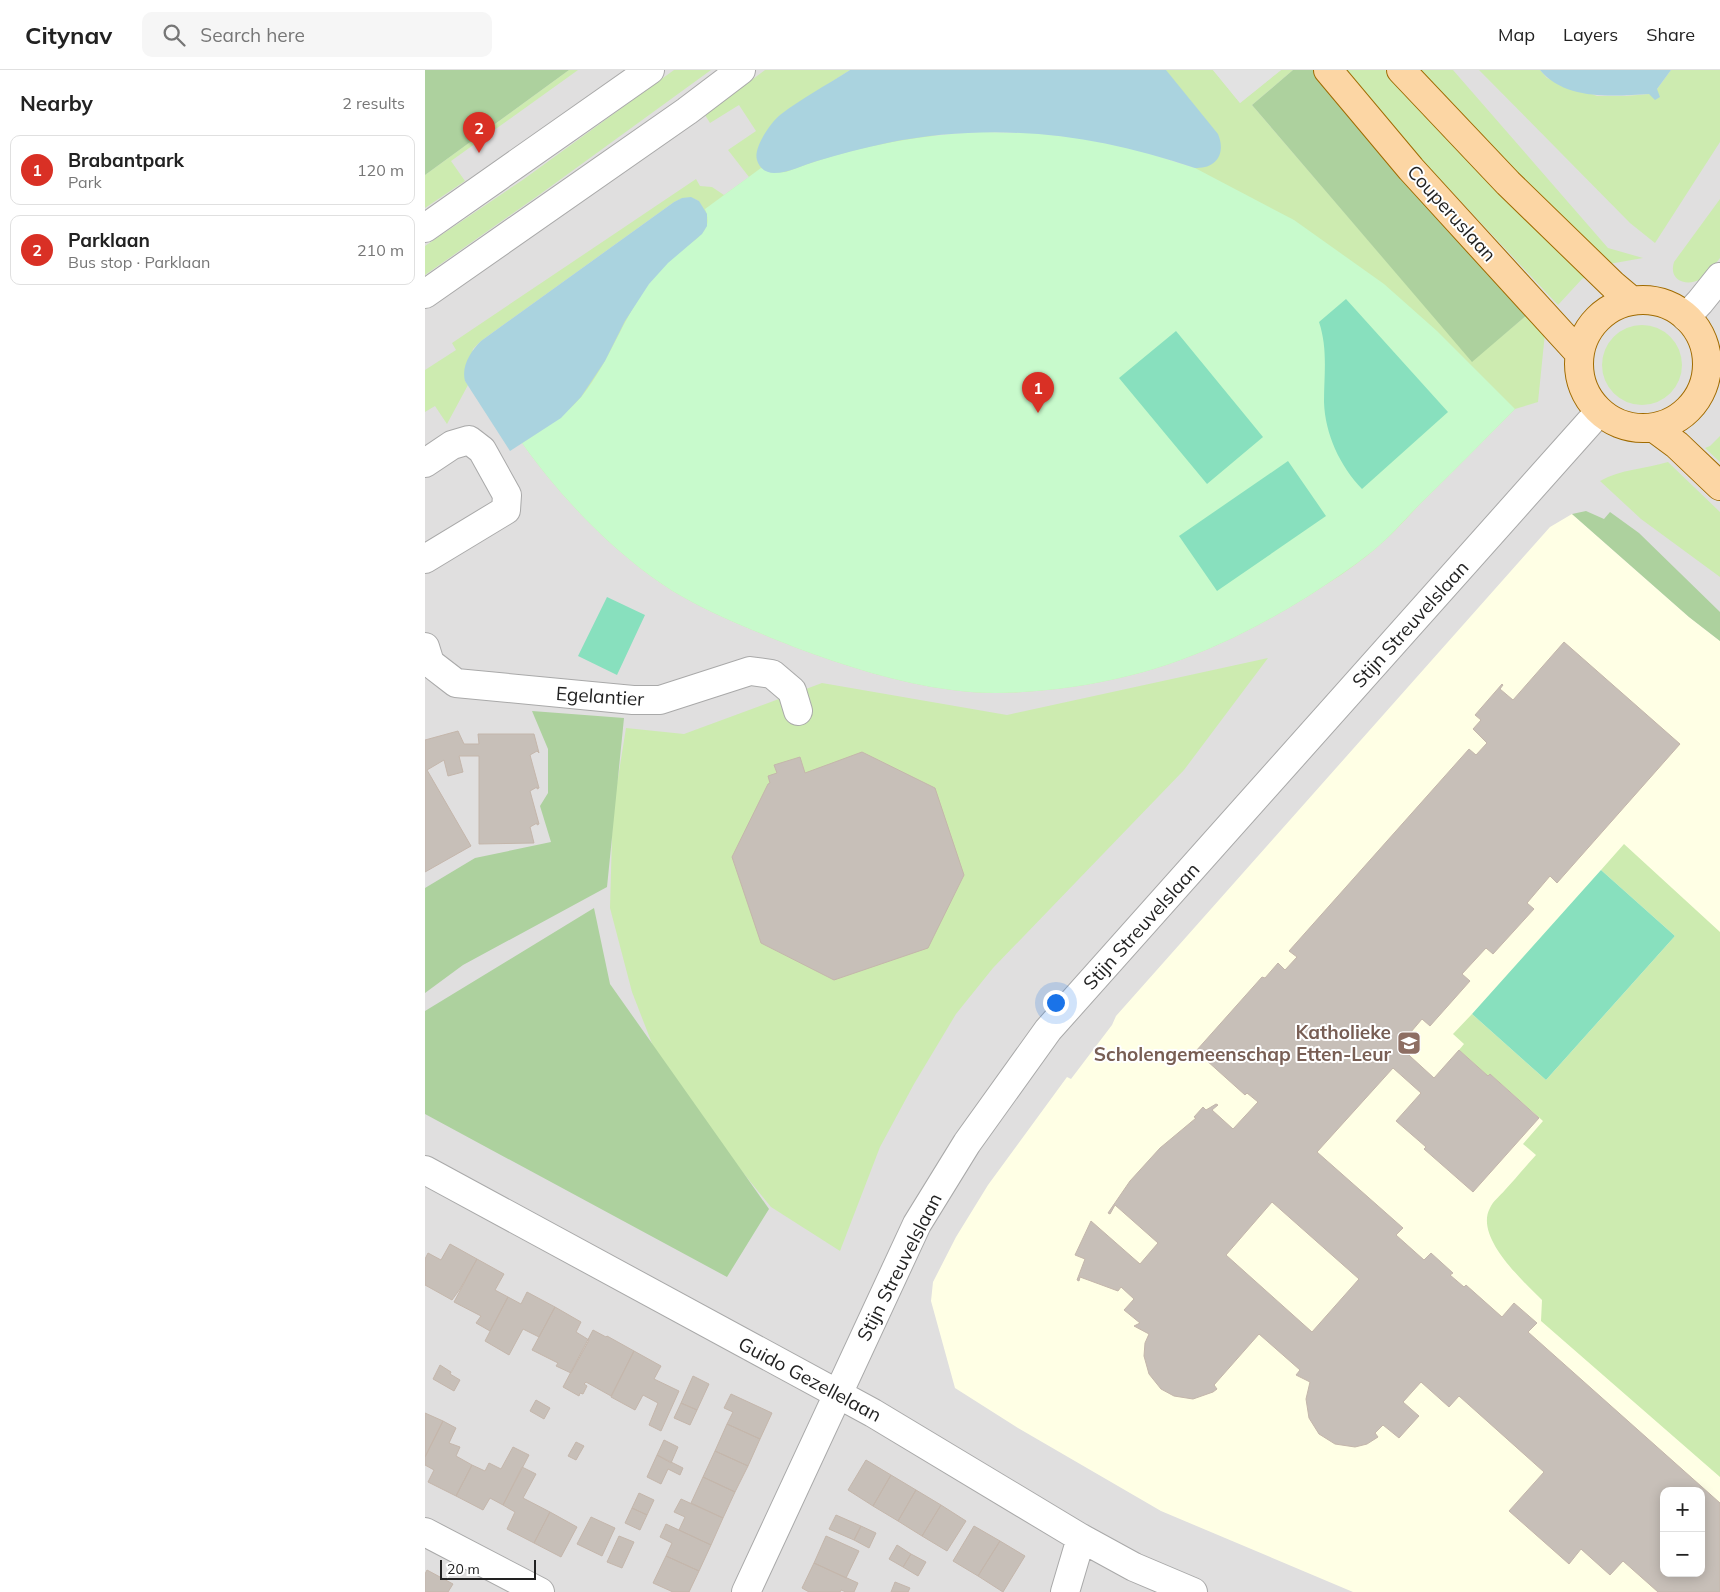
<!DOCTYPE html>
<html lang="en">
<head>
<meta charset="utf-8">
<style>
  :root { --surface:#fff; --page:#f6f6f6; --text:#222; --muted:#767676; --line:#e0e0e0; --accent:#d93025 }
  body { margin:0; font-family:Mulish,sans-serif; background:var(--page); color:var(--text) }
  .controls { position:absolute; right:15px; bottom:15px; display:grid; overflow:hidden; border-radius:10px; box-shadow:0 2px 12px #0003 }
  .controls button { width:45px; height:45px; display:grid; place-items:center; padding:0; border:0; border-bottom:1px solid var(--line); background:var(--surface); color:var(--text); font:25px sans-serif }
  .scale { position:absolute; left:15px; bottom:12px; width:96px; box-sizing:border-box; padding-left:5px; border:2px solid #222; border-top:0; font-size:14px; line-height:18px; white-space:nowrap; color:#222; -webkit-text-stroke:4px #fff; paint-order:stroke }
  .you { position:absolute; left:630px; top:932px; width:18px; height:18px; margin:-12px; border:4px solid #fff; border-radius:50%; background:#1a73e8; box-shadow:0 0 0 8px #1a73e833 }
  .badge { display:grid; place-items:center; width:32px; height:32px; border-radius:50%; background:var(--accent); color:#fff; font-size:16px; font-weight:700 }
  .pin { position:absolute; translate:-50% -41px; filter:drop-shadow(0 1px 2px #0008) }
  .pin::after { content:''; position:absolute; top:26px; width:18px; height:15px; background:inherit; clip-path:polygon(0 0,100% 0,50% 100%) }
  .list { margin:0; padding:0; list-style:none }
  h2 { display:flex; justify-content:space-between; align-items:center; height:65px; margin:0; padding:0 20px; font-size:21px }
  h2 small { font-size:16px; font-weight:400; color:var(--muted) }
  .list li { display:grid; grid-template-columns:32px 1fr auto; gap:15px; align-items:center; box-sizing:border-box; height:70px; margin:0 10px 10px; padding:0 10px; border:1px solid var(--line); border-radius:10px }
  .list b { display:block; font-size:19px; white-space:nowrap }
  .list p { margin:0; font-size:16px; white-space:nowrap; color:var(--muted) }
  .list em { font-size:16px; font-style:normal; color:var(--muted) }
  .icon { flex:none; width:28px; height:28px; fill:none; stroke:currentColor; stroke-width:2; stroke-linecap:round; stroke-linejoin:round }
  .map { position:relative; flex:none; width:1295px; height:1522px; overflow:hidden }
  header { display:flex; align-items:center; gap:30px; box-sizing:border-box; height:70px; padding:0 25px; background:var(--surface); border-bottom:1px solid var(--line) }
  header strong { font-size:24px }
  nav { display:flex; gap:28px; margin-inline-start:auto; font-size:18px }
  .search { width:350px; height:45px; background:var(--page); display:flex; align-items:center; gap:12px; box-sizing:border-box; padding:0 18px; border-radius:10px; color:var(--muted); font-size:19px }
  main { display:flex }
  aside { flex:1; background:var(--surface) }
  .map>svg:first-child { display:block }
  .residential { fill:#e0dfdf; fill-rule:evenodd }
  .education { fill:#ffffe5; fill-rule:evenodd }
  .grass { fill:#cdebb0 }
  .forest { fill:#add19e }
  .park { fill:#c8facc }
  .pitch { fill:#88e0be }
  .parking { fill:#e2e2e2 }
  .water { fill:#aad3df }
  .building { fill:#c7bfb8; stroke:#c4b6ab; fill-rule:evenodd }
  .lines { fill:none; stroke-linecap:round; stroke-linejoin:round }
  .minor-casing { stroke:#a9a9a9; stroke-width:30 }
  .major-casing { stroke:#a06b00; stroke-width:30 }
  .minor { stroke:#fff; stroke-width:28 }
  .major { stroke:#fcd6a4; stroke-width:28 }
  .labels { text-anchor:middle; stroke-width:4; stroke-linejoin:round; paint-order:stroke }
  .street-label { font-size:19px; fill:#222; stroke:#fff }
  .education-label { font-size:19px; font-weight:bold; fill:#785e54; stroke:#fff; text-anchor:end }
</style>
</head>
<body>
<header>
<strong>Citynav</strong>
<div class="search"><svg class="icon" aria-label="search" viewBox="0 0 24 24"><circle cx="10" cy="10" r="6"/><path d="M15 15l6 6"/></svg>Search here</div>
<nav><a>Map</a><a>Layers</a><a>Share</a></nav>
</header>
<main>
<aside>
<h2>Nearby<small>2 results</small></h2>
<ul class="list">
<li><span class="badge">1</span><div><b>Brabantpark</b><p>Park</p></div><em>120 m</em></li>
<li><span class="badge">2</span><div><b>Parklaan</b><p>Bus stop · Parklaan</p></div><em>210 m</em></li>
</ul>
</aside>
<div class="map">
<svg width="1295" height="1522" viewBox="0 0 1295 1522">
  <rect width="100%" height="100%" fill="#f2efe9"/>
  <path class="residential" d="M0,0H1295V1522H0ZM1239,1421H1276V1503H1239Z"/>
  <path class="education" d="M1147,444L1264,547L1295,571V1522H928L736,1441L593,1358L530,1318L506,1231L508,1212L531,1167L563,1115L642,1007L646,1009L687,955L691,946L1125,457ZM1239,1421H1276V1503H1239Z"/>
  <path class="grass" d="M144,0H153L26,91L40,111L0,138V105Z
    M249,0H286L114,125L0,205V176L99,109Z
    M340,0H425L354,46L770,98L741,0H788L815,33L856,0H868L827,35L1047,291L1103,244L1120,263L1113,332L1090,339C1058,371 1027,403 995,434C980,450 966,466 949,480C928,498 905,512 882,527C801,577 727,608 632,619C597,623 561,625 527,620C472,613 420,596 369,577C327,560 273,539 237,514C184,478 134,425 97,373L136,348L215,226L243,193L254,182L274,131C264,126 259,127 249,132L56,271L48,279L40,311L43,315L22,354L10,336L0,342V300L31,280L27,273L271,109L275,116L287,117L299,125L324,107L303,80L331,61L314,35L285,53L280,45Z
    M917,0H960L993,36L1161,207L1157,209L1133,235L966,57Z
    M992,0H1028L1183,178L1218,188L1184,194L1164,178Z
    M1054,0H1115L1122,8L1172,26H1201L1224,24L1232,19L1246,0H1295V72L1230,173L1205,153Z
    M1295,129V188C1290,194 1283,204 1276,209C1262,217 1243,211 1249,192Z
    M1177 295a40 40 0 1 1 80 0a40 40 0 1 1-80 0Z
    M1295,366V392L1280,378L1285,376Z
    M1243,392L1295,442V507L1216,449L1175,411C1196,399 1220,399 1243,392Z
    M843,588L759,700L568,898L531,944L489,1014L455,1077L415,1181L346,1137L240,1007L207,922L185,838L188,731L193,708L201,658L259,664L397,613L582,645Z
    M1199,774L1295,862V1407L1116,1251L1117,1230C1099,1212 1049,1167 1065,1138C1068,1131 1075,1126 1080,1120C1090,1109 1100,1097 1111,1085L1098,1074L1118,1051L1065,1004L1063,1006L1034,980L1039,974L1028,964L1047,944L1121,1010L1250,866L1176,800Z"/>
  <path class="forest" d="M0,0H144L0,105Z
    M868,0H892L1103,244L1047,292L827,35Z
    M1161,441L1179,449L1185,442L1214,463L1295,542V571L1264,547L1147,444Z
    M107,641L199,648L182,817L38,895L0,923V818L50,788L126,772L115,736L123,723V679Z
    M169,838L185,914L344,1139L302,1207L0,1044V941Z"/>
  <path class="park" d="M556,62L609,63L661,69L716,81L770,98L869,150L959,214L1012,261L1090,339C1058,371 1027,403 995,434C980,449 966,466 949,480C928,497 905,512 882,527C801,577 727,608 632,619C597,623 561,625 527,620C472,613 420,596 369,577C327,560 273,539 237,514C184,478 134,425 97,373C119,359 140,346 157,326C187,289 200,240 232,204C239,195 248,187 257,180C265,173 277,167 281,157C284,151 282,144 280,139L336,98C343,102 352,103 361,102C423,78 489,65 556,62Z"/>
  <path class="pitch" d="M921,229L1023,342L937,419C915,396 900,364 899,332C899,304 903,279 894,252Z
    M751,261L838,367L782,414L694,308Z
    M863,391L901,446L792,521L754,466Z
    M182,527L220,545L192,605L153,586Z
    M1176,800L1250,866L1121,1010L1047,944Z"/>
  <path class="parking" d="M788,0H856L815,33Z"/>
  <path class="water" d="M425,0H741L793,64C801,83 792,99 770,98C667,63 569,52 462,73C438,78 415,84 392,91C378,95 364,103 349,103C341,103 334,98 332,90C328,78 346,52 355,45C377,28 402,15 425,0Z
    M1115,0H1246L1232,19L1235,27L1230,30L1224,24C1188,26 1141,31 1115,0Z
    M266,127L274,131L282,144V156L277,164L243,193L224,214L200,251L180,291L156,327L136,348L85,381L40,311C36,296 46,281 56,271L249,132L257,128Z"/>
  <path class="building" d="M1139,572L1255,674L1132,813L1125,806L1102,833L1109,839L1068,884L1061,878L1037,904L1045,911L1005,956L997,949L974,976L1009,1008L1034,980L1063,1006L1065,1004L1114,1048L1048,1122L999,1079L1001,1077L971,1051L996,1023L968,998L892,1082L978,1158L971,1165L999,1190L1006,1183L1028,1203L1025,1205L1039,1217L1041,1215L1077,1247L1089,1233L1112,1253L1103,1262L1295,1433V1522H1233L1198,1491L1185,1505L1156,1479L1144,1494L1084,1441L1119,1402L1034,1326L1024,1337L996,1312L978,1332L994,1346L974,1368L958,1355L950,1363L953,1367L942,1374L930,1377L910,1374L894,1364L884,1348L881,1329L885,1312L871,1305L875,1300L834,1264L789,1315L792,1319L788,1322L768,1329L749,1326L736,1319L724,1304L719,1286L720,1273L724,1264L709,1256L715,1253L699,1240L709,1229L696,1217L693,1221L655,1207L654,1211L652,1210L660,1189L650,1185L666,1151L715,1194L733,1173L690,1135L685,1144L683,1143L705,1111L735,1078L771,1048L769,1047L778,1037L781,1040L791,1034L793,1035L787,1040L808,1059L833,1032L822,1023L820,1025L771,981L837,907L840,908L853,893L860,900L872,887L864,881L1044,679L1051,685L1062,673L1048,659L1056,650L1050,645L1077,614L1078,615L1075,619L1088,630ZM847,1132L934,1209L887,1262L801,1185ZM1239,1421H1276V1503H1239Z
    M33,661L39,674H54L53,664H109L114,683L112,681L105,685L114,718L112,719V717L105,721L114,754L112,755V753L105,757L109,773L54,774V686H34L38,702L23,706L19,690L2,700L46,776L0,802V670Z
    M437,682L510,718L539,805L503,878L409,910L336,873L307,787L343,714L345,713L343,706L352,703L349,695L375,687L380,703Z
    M25,1174L52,1189L35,1219L27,1230L0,1215V1189L3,1183L16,1190Z
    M52,1189L79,1204L70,1220L83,1227L65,1261L51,1253L56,1246L29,1232Z
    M102,1222L130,1237L114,1267L98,1259L84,1285L60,1271L83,1227L96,1234Z
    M130,1237L156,1252L151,1262L164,1270L146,1303L131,1296L133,1293L107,1280Z
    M168,1260L181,1267L182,1266L209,1281L186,1326L161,1312L159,1314L162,1316L158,1324L155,1323L154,1326L138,1317Z
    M209,1281L236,1296L229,1309L254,1321L236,1361L224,1355L233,1333L218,1325L210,1340L186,1327Z
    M15,1295L26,1302L25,1304L35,1310L29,1321L8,1309Z
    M268,1306L284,1314L272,1340L256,1333Z
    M306,1324L347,1343L335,1369L302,1354L308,1342L299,1338Z
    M111,1330L125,1338L119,1349L105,1341Z
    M256,1333L272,1340L265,1355L249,1348Z
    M0,1343L18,1351L0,1387Z
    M18,1351L31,1358L24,1373L35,1377L31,1386L47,1395L31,1426L3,1412L9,1400L0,1395V1387Z
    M302,1354L335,1369L323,1396L290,1381Z
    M239,1370L253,1377L246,1393L232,1385Z
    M151,1372L159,1376L151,1390L143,1386Z
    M88,1377L104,1385L78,1435L65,1428L58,1440L31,1426L47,1395L60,1401L64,1393L76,1399Z
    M290,1381L323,1396L310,1422L278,1407Z
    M232,1385L258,1398L255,1405L243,1399L236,1414L222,1407Z
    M441,1390L466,1405L448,1436L423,1420Z
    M97,1397L111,1404L98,1428L125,1442L109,1473L82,1459L90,1442L78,1435Z
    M466,1405L491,1420L473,1451L448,1436Z
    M278,1407L310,1422L298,1448L266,1433Z
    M491,1420L516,1435L497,1466L473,1451Z
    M214,1423L229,1430L222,1445L207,1438Z
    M256,1429L298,1448L286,1475L254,1460L260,1447L249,1442Z
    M516,1435L541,1451L522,1481L497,1466Z
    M207,1438L222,1445L215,1460L200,1453Z
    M125,1442L152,1457L136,1487L109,1473Z
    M411,1445L436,1456L429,1470L404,1459Z
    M166,1447L190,1458L177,1486L152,1474Z
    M241,1454L286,1475L274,1501L241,1486L247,1473L235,1467Z
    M436,1456L451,1463L444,1478L429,1470Z
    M549,1456L575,1471L553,1506L528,1491Z
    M194,1466L209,1472L197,1498L182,1492Z
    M401,1466L434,1481L421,1508L389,1493Z
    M575,1471L600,1486L578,1522L553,1506Z
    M472,1475L486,1484L478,1497L464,1489Z
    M486,1484L501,1492L493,1506L478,1497Z
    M241,1486L274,1501L264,1522H248L228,1513Z
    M389,1493L433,1513L429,1522H421L416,1520L415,1522H384L377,1518Z
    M2,1500L28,1514L23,1522H0V1504Z
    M470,1512L485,1518L483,1522H466Z"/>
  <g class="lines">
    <g class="minor-casing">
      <path id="minor" d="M0,158L225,0
        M0,224L262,41L316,0
        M1261,247L1275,232L1295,207
        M0,393L27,375L44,370L57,380L82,425L81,440L0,489
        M0,577L5,593L31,613L208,630H235L325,601L347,604L367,621L373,641
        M0,1100L448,1343L656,1468L709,1497L768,1522
        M0,1462L115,1522
        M321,1522L492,1154L542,1073L623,960L1174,342
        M640,1522L656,1468"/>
    </g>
    <g class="major-casing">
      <path id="major" d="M903,0L986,99L1154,283
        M976,0L1083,113L1188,215L1207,231
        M1154 294a64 64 0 1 1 128 0a64 64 0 1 1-128 0Z
        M1229,358L1252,375L1295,416"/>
    </g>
    <use href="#minor" class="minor"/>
    <use href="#major" class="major"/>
  </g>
  <defs>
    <g id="school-square" transform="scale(1.25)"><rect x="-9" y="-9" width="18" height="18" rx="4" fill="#8d6e63" stroke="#fff"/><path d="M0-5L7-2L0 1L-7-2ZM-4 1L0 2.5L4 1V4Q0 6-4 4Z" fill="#fff"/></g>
  </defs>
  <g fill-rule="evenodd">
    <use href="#school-square" x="984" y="973"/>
  </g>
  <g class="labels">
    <g class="street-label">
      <text transform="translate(1027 143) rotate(48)" y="7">Couperuslaan</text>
      <text transform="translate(985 554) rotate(-48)" y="7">Stijn Streuvelslaan</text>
      <text transform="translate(175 626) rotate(4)" y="7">Egelantier</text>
      <text transform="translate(716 856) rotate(-48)" y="7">Stijn Streuvelslaan</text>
      <text transform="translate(474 1197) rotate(-63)" y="7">Stijn Streuvelslaan</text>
      <text transform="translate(385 1309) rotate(28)" y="7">Guido Gezellelaan</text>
    </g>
    <g class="education-label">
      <text x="966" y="969">Katholieke<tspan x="966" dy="22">Scholengemeenschap Etten-Leur</tspan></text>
    </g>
  </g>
</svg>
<div class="controls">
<button>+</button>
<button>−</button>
</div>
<div class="scale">20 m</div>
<div class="you"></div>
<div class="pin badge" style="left:613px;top:343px">1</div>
<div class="pin badge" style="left:54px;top:83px">2</div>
</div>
</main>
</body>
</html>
